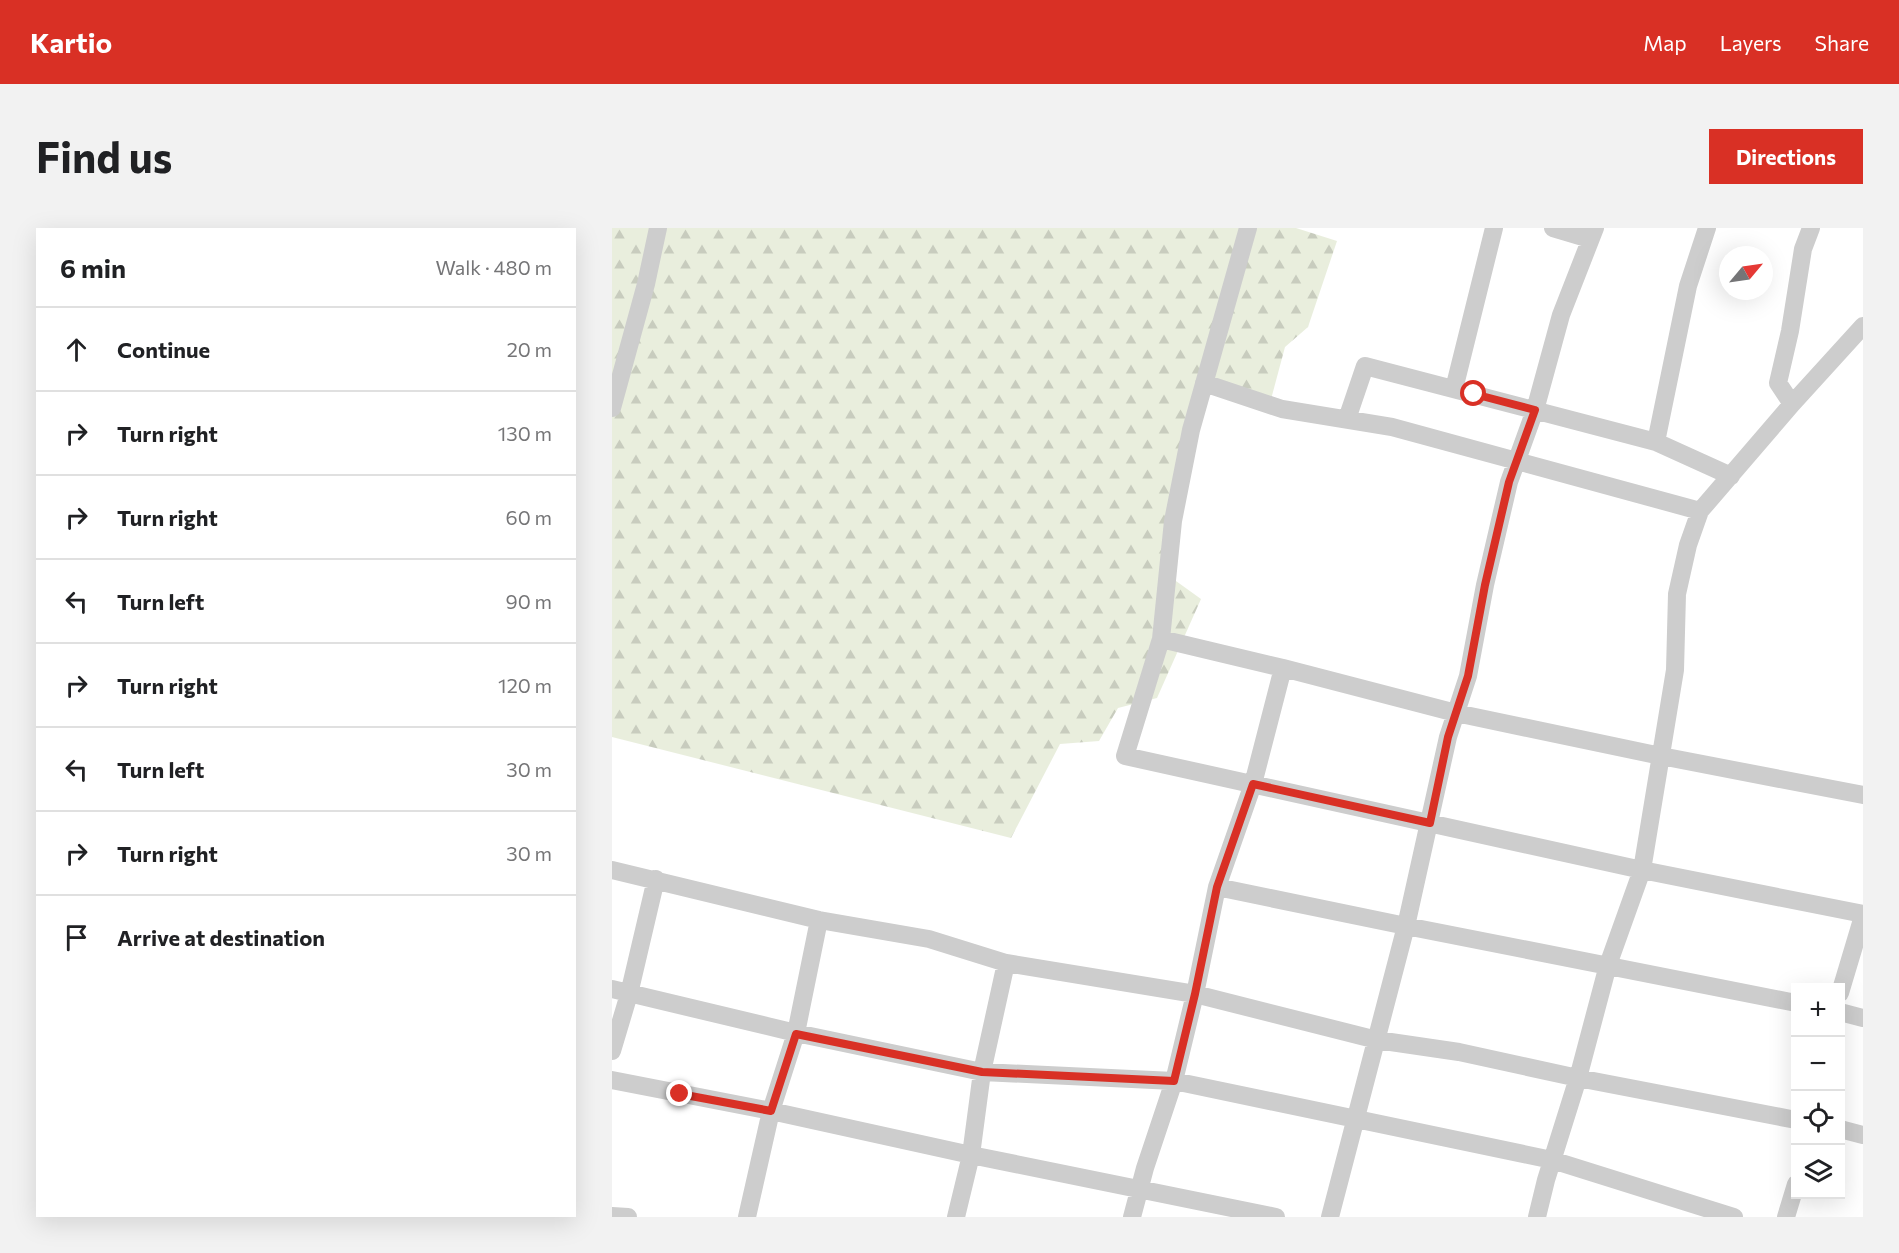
<!DOCTYPE html>
<html lang="en">
<head>
<meta charset="utf-8">
<style>
  :root { --surface:#fff; --page:#f2f2f2; --text:#202124; --muted:#757577; --line:#e0e0e0; --accent:#d93025 }
  body { margin:0; font-family:Commissioner,sans-serif; background:var(--page); color:var(--text) }
  .controls { position:absolute; right:18px; bottom:18px; display:grid; overflow:hidden; border-radius:0px; box-shadow:0 6px 24px #0002 }
  .controls button { width:54px; height:54px; display:grid; place-items:center; padding:0; border:0; border-bottom:2px solid var(--line); background:var(--surface); color:var(--text); font:30px sans-serif }
  .compass { position:absolute; left:1107px; top:18px; width:54px; height:54px; border-radius:50%; background:var(--surface); box-shadow:0 6px 24px #0002; rotate:61deg }
  .stop { position:absolute; width:18px; height:18px; margin:-14px; border:4px solid #d93025; border-radius:50%; background:#fff }
  .stop.end { background:#d93025; border-color:#fff; box-shadow:0 2px 6px #0008 }
  .list { margin:0; padding:0; list-style:none }
  h2 { display:flex; justify-content:space-between; align-items:center; height:78px; margin:0; padding:0 24px; font-size:26px }
  h2 small { font-size:20px; font-weight:400; color:var(--muted) }
  .list li { display:grid; grid-template-columns:39px 1fr auto; gap:18px; align-items:center; box-sizing:border-box; height:84px; padding:0 24px; border-top:2px solid var(--line) }
  .list b { display:block; font-size:22px; white-space:nowrap }
  .list em { font-size:20px; font-style:normal; color:var(--muted) }
  .icon { flex:none; width:33px; height:33px; fill:none; stroke:currentColor; stroke-width:2; stroke-linecap:round; stroke-linejoin:round }
  .map { position:relative; flex:none; width:1251px; height:989px; overflow:hidden; border-radius:0px }
  header { display:flex; align-items:center; gap:36px; box-sizing:border-box; height:84px; padding:0 30px; background:var(--accent); color:#fff }
  header strong { font-size:28px }
  nav { display:flex; gap:33px; margin-inline-start:auto; font-size:21px }
  .intro { display:flex; align-items:center; justify-content:space-between; box-sizing:border-box; height:144px; padding:0 36px }
  h1 { margin:0; font-size:42px }
  .button { padding:15px 27px; border-radius:0px; background:var(--accent); color:#fff; font-size:21px; font-weight:700 }
  main { display:flex; gap:36px; padding:0 36px }
  aside { flex:1; background:var(--surface); border-radius:0px; box-shadow:0 6px 24px #0002 }
  .map>svg:first-child { display:block }
  .forest { fill:url(#forest-firs) }
  .lines { fill:none; stroke-linecap:round; stroke-linejoin:round }
  .street { stroke:#cdcdcd; stroke-width:18 }
  .route { stroke:#d93025; stroke-width:8 }
</style>
</head>
<body>
<header>
<strong>Kartio</strong>
<nav><a>Map</a><a>Layers</a><a>Share</a></nav>
</header>
<div class="intro"><h1>Find us</h1><a class="button">Directions</a></div>
<main>
<aside>
<h2>6 min<small>Walk · 480 m</small></h2>
<ul class="list">
<li><svg class="icon" aria-label="ahead" viewBox="0 0 24 24"><path d="M12 20V5M6 11l6-6 6 6"/></svg><div><b>Continue</b></div><em>20 m</em></li>
<li><svg class="icon" aria-label="right" viewBox="0 0 24 24"><path d="M7 20v-9h11M14 6l5 5-5 5"/></svg><div><b>Turn right</b></div><em>130 m</em></li>
<li><svg class="icon" aria-label="right" viewBox="0 0 24 24"><path d="M7 20v-9h11M14 6l5 5-5 5"/></svg><div><b>Turn right</b></div><em>60 m</em></li>
<li><svg class="icon" aria-label="left" viewBox="0 0 24 24"><path d="M17 20v-9H6M10 6l-5 5 5 5"/></svg><div><b>Turn left</b></div><em>90 m</em></li>
<li><svg class="icon" aria-label="right" viewBox="0 0 24 24"><path d="M7 20v-9h11M14 6l5 5-5 5"/></svg><div><b>Turn right</b></div><em>120 m</em></li>
<li><svg class="icon" aria-label="left" viewBox="0 0 24 24"><path d="M17 20v-9H6M10 6l-5 5 5 5"/></svg><div><b>Turn left</b></div><em>30 m</em></li>
<li><svg class="icon" aria-label="right" viewBox="0 0 24 24"><path d="M7 20v-9h11M14 6l5 5-5 5"/></svg><div><b>Turn right</b></div><em>30 m</em></li>
<li><svg class="icon" aria-label="arrive" viewBox="0 0 24 24"><path d="M6 21V4h12l-3 4 3 4H6"/></svg><div><b>Arrive at destination</b></div></li>
</ul>
</aside>
<div class="map">
<svg width="1251" height="989" viewBox="0 0 1251 989">
  <defs>
    <pattern id="forest-firs" width="22" height="20" patternUnits="userSpaceOnUse" patternTransform="scale(1.5)"><rect width="22" height="20" fill="#e9eedd"/><path d="M5 1l3.5 6h-7zM16 11l3.5 6h-7z" fill="#c8ccbe"/></pattern>
  </defs>
  <rect width="100%" height="100%" fill="#fff"/>
  <path class="forest" d="M0,0H684L725,13L696,99L673,119L658,175L598,165L581,178L557,348L589,371L545,470L506,480L487,513L448,516L399,610L0,509Z"/>
  <g class="lines">
    <path class="street" d="M636,0L579,202L561,293L549,411L513,528L1030,642L1251,686
      M941,0L978,11
      M592,155L670,181L780,199L1088,283
      M842,161L882,0
      M1180,176L1166,155L1178,103L1191,21L1199,0
      M0,180L34,56L46,0
      M735,191L753,138L1044,214L1119,248
      M1044,214L1076,58L1095,0
      M671,440L844,485L1049,528L1251,567
      M0,642L207,692L317,711L394,735L583,766L765,812L847,824L966,850L1184,892
      M605,659L794,698L1184,775
      M0,761L184,805L370,844L562,853L940,932L1122,989
      M1228,765L1251,688
      M1228,784L1251,790
      M0,823L17,766L44,651
      M0,852L159,883L359,927L664,989
      M1228,901L1251,907
      M0,988L16,989
      M135,989L159,883L184,805L207,692
      M344,989L359,927L370,844L394,735
      M520,989L533,940L562,853L583,766L605,659L641,556L671,440L549,411
      M718,989L794,698L836,509L856,448L873,357L897,254L923,182L949,87L983,0
      M925,989L934,952L966,850L996,737L1030,642L1063,442L1065,366L1076,317L1088,283L1180,176L1251,98
      M1174,989L1184,956"/>
  </g>
  <g class="lines">
    <path class="route" d="M68,866L159,883L184,806L370,844L562,853L583,766L605,659L641,556L818,595L836,509L856,448L873,357L897,254L923,182L862,166"/>
  </g>
</svg>
<div class="controls">
<button>+</button>
<button>−</button>
<button><svg class="icon" aria-label="locate" viewBox="0 0 24 24"><circle cx="12" cy="12" r="6"/><path d="M12 2v4M12 18v4M2 12h4M18 12h4"/></svg></button>
<button><svg class="icon" aria-label="layers" viewBox="0 0 24 24"><path d="M12 4l9 5-9 5-9-5zM3 14l9 5 9-5"/></svg></button>
</div>
<svg class="compass" viewBox="-18 -18 36 36"><path d="M0-13l5 13h-10z" fill="#e53935"/><path d="M0 13l5-13h-10z" fill="#757577"/></svg>
<div class="stop" style="left:862px;top:166px"></div>
<div class="stop end" style="left:68px;top:866px"></div>
</div>
</main>
</body>
</html>
